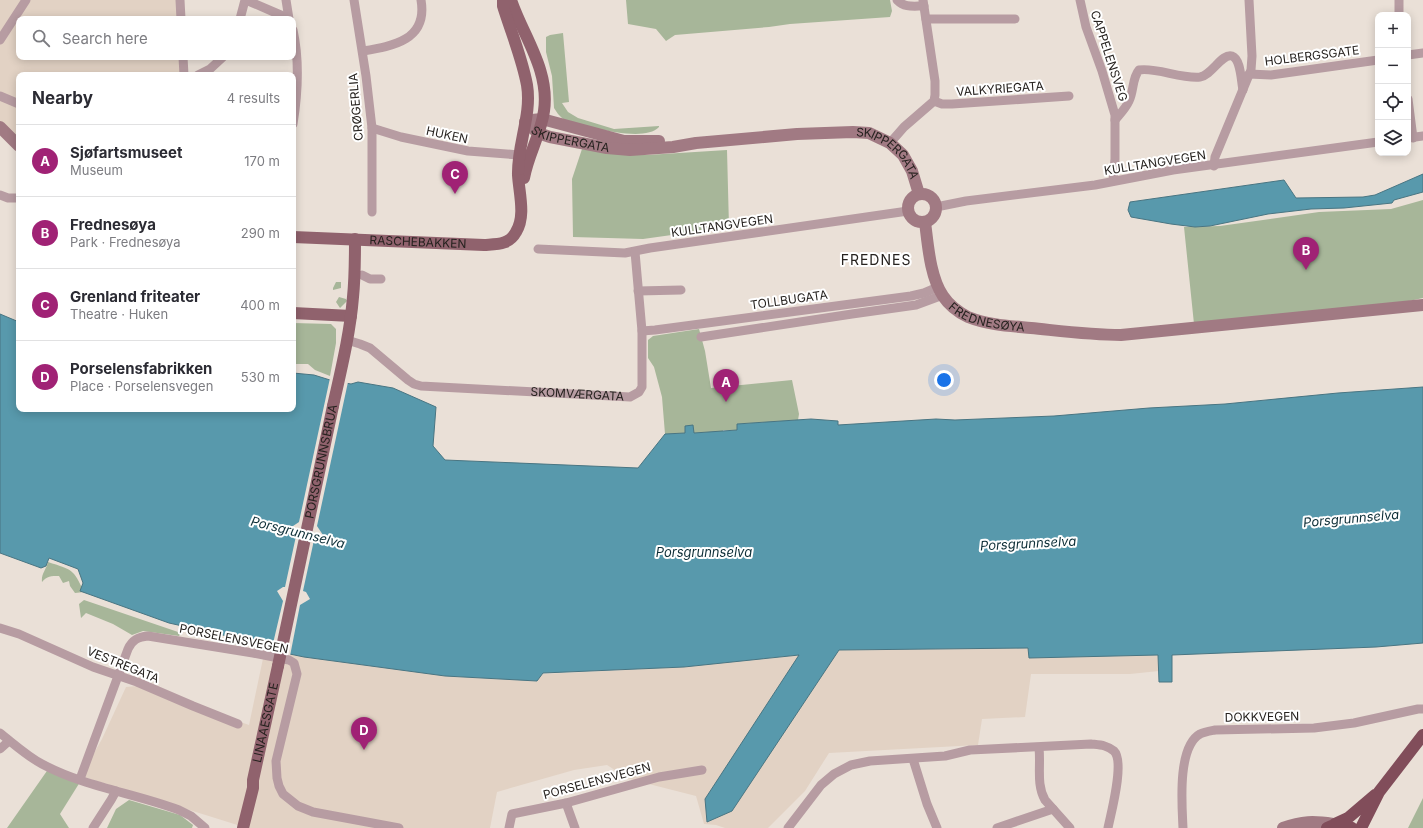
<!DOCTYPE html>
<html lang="en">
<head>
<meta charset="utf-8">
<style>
  :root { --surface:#fff; --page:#f7f7f7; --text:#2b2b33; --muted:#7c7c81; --line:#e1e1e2; --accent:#a02275 }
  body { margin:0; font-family:Inter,sans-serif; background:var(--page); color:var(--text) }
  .controls { position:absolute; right:12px; top:12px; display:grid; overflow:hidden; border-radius:8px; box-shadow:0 2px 10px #0003 }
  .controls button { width:36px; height:36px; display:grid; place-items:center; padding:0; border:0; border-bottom:1px solid var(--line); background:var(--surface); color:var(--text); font:20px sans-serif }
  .you { position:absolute; left:944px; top:380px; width:14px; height:14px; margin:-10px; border:3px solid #fff; border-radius:50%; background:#1a73e8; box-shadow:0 0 0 6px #1a73e833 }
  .badge { display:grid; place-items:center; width:26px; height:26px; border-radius:50%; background:var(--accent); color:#fff; font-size:13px; font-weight:700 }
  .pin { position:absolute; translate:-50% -33px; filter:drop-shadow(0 1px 2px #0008) }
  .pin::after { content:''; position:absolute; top:21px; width:14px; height:12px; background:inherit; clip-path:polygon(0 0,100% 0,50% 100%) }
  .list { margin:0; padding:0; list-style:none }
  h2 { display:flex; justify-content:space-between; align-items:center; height:52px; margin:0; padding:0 16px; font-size:17px }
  h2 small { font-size:13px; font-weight:400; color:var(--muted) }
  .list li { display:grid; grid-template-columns:26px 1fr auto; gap:12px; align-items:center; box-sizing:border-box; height:72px; padding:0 16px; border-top:1px solid var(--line) }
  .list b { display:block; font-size:15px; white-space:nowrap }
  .list p { margin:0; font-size:13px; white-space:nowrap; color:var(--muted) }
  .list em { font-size:13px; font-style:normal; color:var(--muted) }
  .icon { flex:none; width:22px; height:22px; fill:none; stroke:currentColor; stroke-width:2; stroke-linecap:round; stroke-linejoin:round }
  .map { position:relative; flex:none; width:1423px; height:828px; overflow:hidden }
  .search { position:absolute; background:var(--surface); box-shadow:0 2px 10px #0003; left:16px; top:16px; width:280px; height:44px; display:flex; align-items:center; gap:10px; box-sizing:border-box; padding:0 14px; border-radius:8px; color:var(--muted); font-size:15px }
  .panel { position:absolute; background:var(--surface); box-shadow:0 2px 10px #0003; left:16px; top:72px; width:280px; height:340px; border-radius:8px }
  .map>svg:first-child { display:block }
  .built { fill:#e2d2c4 }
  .green { fill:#a7b699 }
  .water { fill:#5899ac; stroke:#497582 }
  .pier { fill:#eae0d7 }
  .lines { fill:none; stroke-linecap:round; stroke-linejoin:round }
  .street { stroke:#b79ca2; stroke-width:9 }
  .secondary { stroke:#a17a83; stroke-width:12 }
  .primary { stroke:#90626d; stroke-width:12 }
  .highway { stroke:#814d5a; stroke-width:12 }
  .primary-bridge { stroke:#90626d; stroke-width:12 }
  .labels { text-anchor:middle; stroke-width:4; stroke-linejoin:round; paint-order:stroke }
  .street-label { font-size:12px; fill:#26221f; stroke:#fff }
  .water-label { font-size:13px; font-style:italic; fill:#0d2e37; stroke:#fff }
  .quarter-label { font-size:14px; letter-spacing:1px; fill:#26221f; stroke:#fff }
</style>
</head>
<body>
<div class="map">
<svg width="1423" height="828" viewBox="0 0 1423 828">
  <rect width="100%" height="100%" fill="#eae0d7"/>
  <path class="built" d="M0,0H177L178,19H19V57H180L181,75H19V147L0,126Z
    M1029,648V658L1158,655L1159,671L1130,674H1031L1025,717L982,719L978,745L829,753L805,791L768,828H725L716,825L704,824L696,796L637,781L627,778L607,765L574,770L497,792L490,828H247L81,776L102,739L126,687L137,686L249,725L265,649L304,657L445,676L536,681L543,674L684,667L800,655L796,661L836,655L839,650Z"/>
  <path class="green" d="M626,0H890L892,11L890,17L790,24L769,27L675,35L666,41L656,29L628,24Z
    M563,33L569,102L562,103L568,112L578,118L614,129L659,126V127C643,144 584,125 564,120L558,114L554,108L552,76L546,52V37L550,35Z
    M582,149L618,154L647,155L727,150L729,227L643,239L573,237L572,179Z
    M1423,200V298L1409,301L1194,324L1184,227L1220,226L1319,212L1391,209Z
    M336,282H341V288L333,290V288Z
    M339,297L346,299L347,301L340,308L336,302Z
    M293,323L331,324L336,329V343L330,376L315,370L308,364H293Z
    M699,329L705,351L711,388L792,380L799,414L798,420L738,424V430H723V432L665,434L662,397L654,367L648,358V340L653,336Z
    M48,562C72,570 73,568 84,592L75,593L70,586L69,581L63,583L59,576C51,576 47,576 42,582C41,574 46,570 48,562Z
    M84,600L181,633L179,636L143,631L132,635L113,624L86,613L81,618L79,604Z
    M49,768L80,782L60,814L69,828H7Z
    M1423,798V828H1408Z
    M129,800L180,815L193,825L192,828H107L116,809Z"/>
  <path class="water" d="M1423,174V192L1394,200L1392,203L1344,208L1311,209L1268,214L1210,226L1195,227L1171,224L1131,217L1128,210L1130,202L1284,180L1296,198L1363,197L1375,195Z
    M0,314L19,322V409H293V373L314,375L330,380L351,384L358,382L393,388L436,407L433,446L445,460L638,468L665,434L685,433V426L693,425L694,433L737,430V424L811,419L838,421V425L936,419L955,420L1054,416L1149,408L1225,404L1338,393L1423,387V643L1376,647L1172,655V682H1159L1158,655L1029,658L1028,648L839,650L732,811L707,822L705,799L799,655L684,667L543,673L537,681L445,676L304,657L261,648L258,644L254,642L169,623L80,591L83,583L78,569L49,558L46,566L41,568L0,553Z"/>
  <path class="pier" d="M330,378L348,382L317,526L323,535L317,540H314L303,591L306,592L310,599L300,605L290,656L271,652L283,601L277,591L283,587H285L296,536L290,528L299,522Z"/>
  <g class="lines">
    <g class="street">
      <path d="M180,0L181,19"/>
      <path d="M246,0L283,16H288"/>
      <path d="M286,0L289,19"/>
      <path d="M354,0L366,76L372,128V212"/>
      <path d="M897,0C905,8 913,6 924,6"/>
      <path d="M1080,0L1086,27L1102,71L1115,115V159L1113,181"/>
      <path d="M1399,0V15"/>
      <path d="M240,19L245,0"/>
      <path d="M926,19H1015"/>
      <path d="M293,30C300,62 298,93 293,124"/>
      <path d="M0,40L26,0"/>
      <path d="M363,51C393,46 428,40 421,0"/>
      <path d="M1408,55L1423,53"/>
      <path d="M183,57L184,75"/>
      <path d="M1249,74L1271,75L1378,60"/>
      <path d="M198,75L210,69L223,57"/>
      <path d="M0,96L19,104"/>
      <path d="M1408,99L1413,138"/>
      <path d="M934,101L942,104H952L1069,96"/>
      <path d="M1115,120C1120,114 1126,108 1129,101C1134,91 1132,78 1139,70C1156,67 1181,79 1200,77C1212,75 1222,53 1232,56C1241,59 1241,81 1243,90"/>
      <path d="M372,128L401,137L468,151L519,155"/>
      <path d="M1408,138L1423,136"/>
      <path d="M890,143L904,127L934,101L935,95V81L923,0"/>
      <path d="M1214,166L1215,157L1251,70L1252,56L1249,0"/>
      <path d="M0,195L8,198H19"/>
      <path d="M936,207L966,201L1095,185L1173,170L1378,142"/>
      <path d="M538,249L625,253L650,248L908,211"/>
      <path d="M362,275L370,279H381"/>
      <path d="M638,291L681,290"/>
      <path d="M642,331L655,330L911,296L924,293L938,287"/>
      <path d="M701,337L852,314L916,305L943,295"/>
      <path id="s1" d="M347,340L360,344L370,348L408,380L414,384L421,386L630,397L639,392L642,387V331L635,252"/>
      <path d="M0,628L19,634L93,667L137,682L193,706L238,724"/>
      <path d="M0,733C14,744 27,756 42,764C85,787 134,793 179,810L191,816L205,828"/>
      <path d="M1039,748C1041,766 1036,784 1045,800L1070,828"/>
      <path d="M0,749L9,741"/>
      <path d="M913,759L927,804L937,828"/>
      <path d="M80,779L128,649C132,640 138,637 148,636L253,653L289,660L294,663L297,674L276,761L277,778L279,786L283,794L298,806L313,812L399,828"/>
      <path d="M566,803L575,828"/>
      <path d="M93,828L111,800L116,791"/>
      <path d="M509,828L512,814L566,803L659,777L702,770"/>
      <path d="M788,828L821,785L834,774L851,765L870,761L945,756L970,750L1091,744C1100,745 1107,745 1114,751C1125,762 1111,813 1108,828"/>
      <path d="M997,828L1053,809"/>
      <path d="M1183,828C1182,806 1177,747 1200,734C1204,732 1210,731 1215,730L1314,728L1354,723L1418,709H1423"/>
    </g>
    <g class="secondary">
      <path d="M532,120L542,119L624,141H659"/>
      <path id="s2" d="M525,122L538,133L550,137L607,148L630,150L673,147L696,143L797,134L853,132L869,133L890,143L903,155L912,171L919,194"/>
      <path d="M0,127L19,146"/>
      <circle cx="922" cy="208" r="14"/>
      <path id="s3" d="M925,222C928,245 930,277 943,296C949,305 958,312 968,317C988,325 1010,326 1031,328C1061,331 1091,335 1121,335L1423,305"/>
      <path d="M1283,828C1302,821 1314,821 1333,824"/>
    </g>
    <g class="primary">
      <path d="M511,0C523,36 550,70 544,111C541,134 528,155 524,178"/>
      <path id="s4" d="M293,237L484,245C497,244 509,245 516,232C526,216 519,193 518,175C517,145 532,115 527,85C522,58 511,32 503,6V0"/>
      <path d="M293,313L351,316"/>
      <path d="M333,406C341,370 350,334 353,297C355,278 355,259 355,239"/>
      <path id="s5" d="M243,828L253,788V780L278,666"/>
    </g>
    <path class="highway" d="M1335,824L1348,818L1375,795
      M1327,828C1336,823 1343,823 1352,828
      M1361,828L1379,792L1423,735"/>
    <path class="primary-bridge" id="s6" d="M278,666L333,406"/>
  </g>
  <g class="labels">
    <g class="street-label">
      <text transform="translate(1109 56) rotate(72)" y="4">CAPPELENSVEG</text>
      <text transform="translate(1312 56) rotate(-7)" y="4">HOLBERGSGATE</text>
      <text transform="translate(1000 89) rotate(-4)" y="4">VALKYRIEGATA</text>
      <text transform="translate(356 107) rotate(-95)" y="4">CRØGERLIA</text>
      <text transform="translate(447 135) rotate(12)" y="4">HUKEN</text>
      <text dy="4" stroke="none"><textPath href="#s2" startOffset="50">SKIPPERGATA</textPath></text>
      <text dy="4" stroke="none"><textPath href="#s2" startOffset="378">SKIPPERGATA</textPath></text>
      <text transform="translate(1155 163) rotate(-9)" y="4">KULLTANGVEGEN</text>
      <text transform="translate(722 226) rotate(-8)" y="4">KULLTANGVEGEN</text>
      <text dy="4" stroke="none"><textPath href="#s4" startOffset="125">RASCHEBAKKEN</textPath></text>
      <text transform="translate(789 300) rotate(-8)" y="4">TOLLBUGATA</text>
      <text dy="4" stroke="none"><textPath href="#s3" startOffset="128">FREDNESØYA</textPath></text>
      <text dy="4" stroke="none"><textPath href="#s1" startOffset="245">SKOMVÆRGATA</textPath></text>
      <text dy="4" stroke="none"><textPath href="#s6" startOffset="209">PORSGRUNNSBRUA</textPath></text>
      <text transform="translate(234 639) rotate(11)" y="4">PORSELENSVEGEN</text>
      <text transform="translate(123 665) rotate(22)" y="4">VESTREGATA</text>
      <text transform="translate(1262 717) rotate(-1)" y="4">DOKKVEGEN</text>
      <text dy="4" stroke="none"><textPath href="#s5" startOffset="108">LINAAESGATE</textPath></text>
      <text transform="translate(597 781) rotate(-15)" y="4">PORSELENSVEGEN</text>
    </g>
    <g class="water-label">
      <text transform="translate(1351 518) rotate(-5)" y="5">Porsgrunnselva</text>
      <text transform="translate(298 532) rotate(14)" y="5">Porsgrunnselva</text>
      <text transform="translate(1028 543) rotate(-3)" y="5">Porsgrunnselva</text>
      <text x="704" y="557">Porsgrunnselva</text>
    </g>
    <g class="quarter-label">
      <text x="876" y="265">FREDNES</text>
    </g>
  </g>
</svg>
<div class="controls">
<button>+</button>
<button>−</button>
<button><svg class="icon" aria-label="locate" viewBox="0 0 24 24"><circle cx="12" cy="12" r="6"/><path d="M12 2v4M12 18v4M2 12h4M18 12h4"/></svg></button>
<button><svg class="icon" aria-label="layers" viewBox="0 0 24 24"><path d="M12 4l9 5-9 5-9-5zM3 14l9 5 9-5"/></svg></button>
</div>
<div class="you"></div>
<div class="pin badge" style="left:726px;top:402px">A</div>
<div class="pin badge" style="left:1306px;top:270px">B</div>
<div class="pin badge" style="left:455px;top:194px">C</div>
<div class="pin badge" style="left:364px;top:750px">D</div>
<div class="search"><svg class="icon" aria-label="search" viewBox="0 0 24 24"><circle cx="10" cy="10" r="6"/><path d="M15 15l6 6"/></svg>Search here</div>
<section class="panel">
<h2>Nearby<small>4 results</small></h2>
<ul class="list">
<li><span class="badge">A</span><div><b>Sjøfartsmuseet</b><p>Museum</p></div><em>170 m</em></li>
<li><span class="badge">B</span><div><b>Frednesøya</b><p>Park · Frednesøya</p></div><em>290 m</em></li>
<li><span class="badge">C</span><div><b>Grenland friteater</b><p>Theatre · Huken</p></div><em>400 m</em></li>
<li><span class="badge">D</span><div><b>Porselensfabrikken</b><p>Place · Porselensvegen</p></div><em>530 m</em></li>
</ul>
</section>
</div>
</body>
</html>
